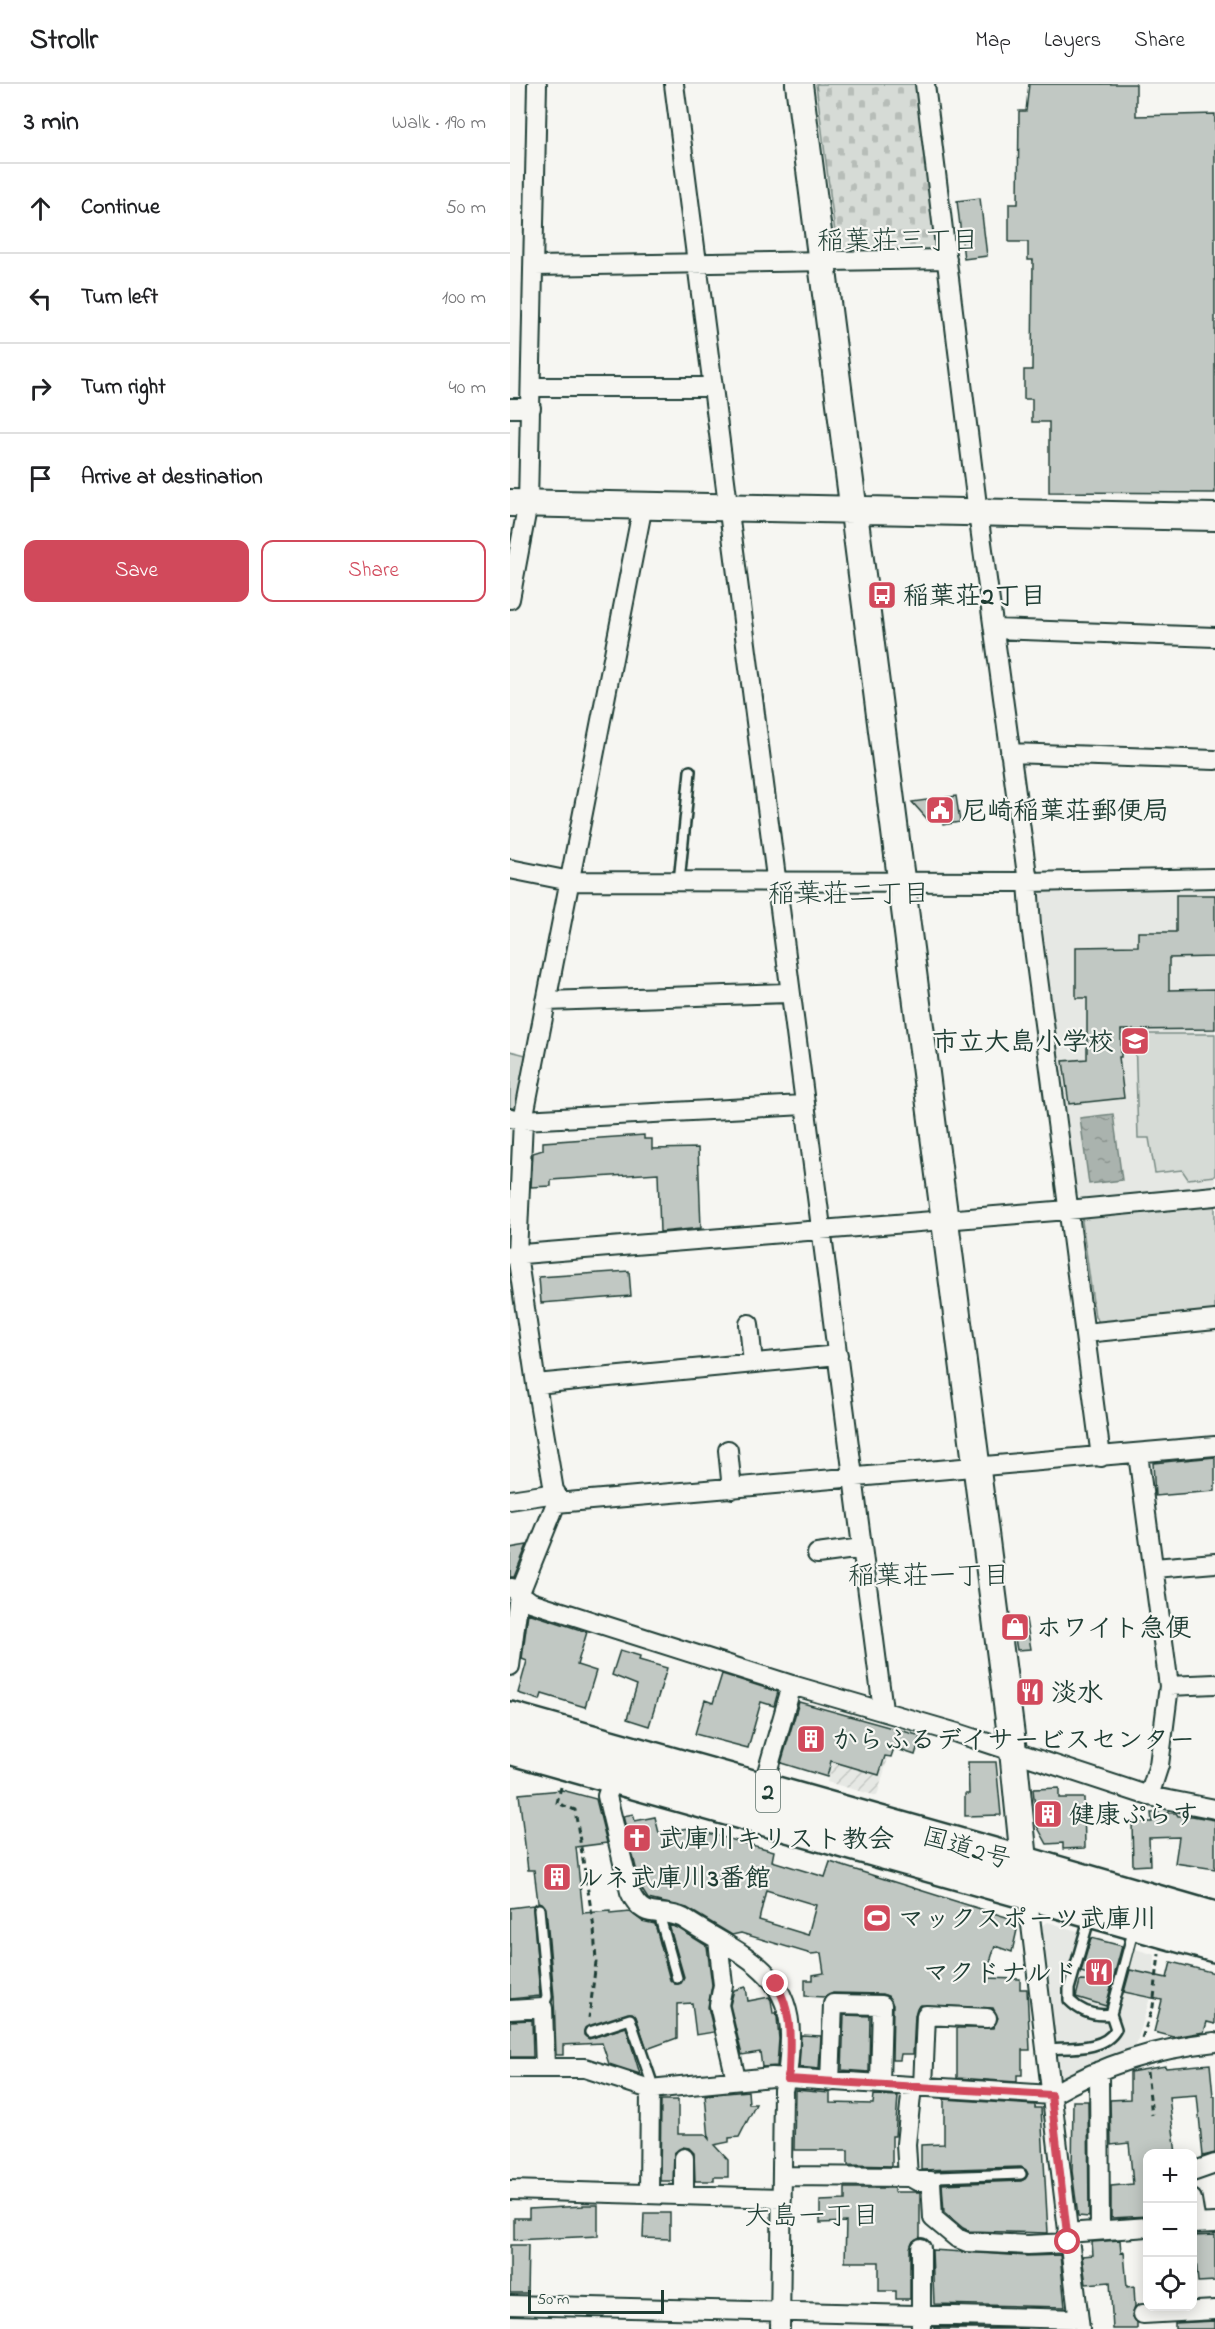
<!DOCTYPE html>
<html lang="en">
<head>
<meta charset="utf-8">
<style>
  :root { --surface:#fff; --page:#f2f2f2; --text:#202124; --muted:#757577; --line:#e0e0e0; --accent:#d1495b }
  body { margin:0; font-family:"Indie Flower","Klee One",sans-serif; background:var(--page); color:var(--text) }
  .controls { position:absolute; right:18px; bottom:18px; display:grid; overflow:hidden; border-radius:12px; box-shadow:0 3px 15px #0003 }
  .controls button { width:54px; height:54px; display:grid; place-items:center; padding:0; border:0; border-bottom:2px solid var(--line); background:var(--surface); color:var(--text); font:30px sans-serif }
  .scale { position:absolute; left:18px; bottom:15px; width:136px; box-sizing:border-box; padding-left:6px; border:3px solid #1f3d34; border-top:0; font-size:16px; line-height:21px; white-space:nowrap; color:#1f3d34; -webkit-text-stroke:4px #f6f6f2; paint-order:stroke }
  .stop { position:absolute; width:18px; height:18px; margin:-14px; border:4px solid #d1495b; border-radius:50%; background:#fff }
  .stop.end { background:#d1495b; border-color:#fff; box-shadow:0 2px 6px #0008 }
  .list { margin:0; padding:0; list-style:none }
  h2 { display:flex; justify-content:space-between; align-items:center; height:78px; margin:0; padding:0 24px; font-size:26px }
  h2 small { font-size:20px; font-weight:400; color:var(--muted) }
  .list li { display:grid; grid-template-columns:39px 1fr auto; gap:18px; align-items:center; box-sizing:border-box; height:90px; padding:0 24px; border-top:2px solid var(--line) }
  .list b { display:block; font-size:22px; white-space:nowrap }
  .list em { font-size:20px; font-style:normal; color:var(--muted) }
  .actions { display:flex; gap:12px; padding:18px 24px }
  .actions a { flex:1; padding:14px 0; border:2px solid var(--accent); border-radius:12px; text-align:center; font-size:21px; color:var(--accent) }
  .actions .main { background:var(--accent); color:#fff }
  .icon { flex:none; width:33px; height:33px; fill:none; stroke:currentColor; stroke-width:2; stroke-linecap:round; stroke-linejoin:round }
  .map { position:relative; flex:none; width:705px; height:2245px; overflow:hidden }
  header { display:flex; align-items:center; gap:36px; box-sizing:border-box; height:84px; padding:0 30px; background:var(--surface); border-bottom:2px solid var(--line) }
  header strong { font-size:28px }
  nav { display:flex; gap:33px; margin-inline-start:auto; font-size:21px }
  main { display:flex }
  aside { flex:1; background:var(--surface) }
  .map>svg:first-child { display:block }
  .built { fill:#e6e8e4 }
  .industrial { fill:url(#industrial-furrows) }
  .cemetery { fill:url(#cemetery-stones); stroke:#7a8c85; stroke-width:1.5 }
  .park { fill:#d6dbd6; stroke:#7a8c85; stroke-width:1.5 }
  .water { fill:url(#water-ripples); stroke:#72847d; stroke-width:1.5 }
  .building { fill:#c1c8c3; stroke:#1f3d34; stroke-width:1.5; fill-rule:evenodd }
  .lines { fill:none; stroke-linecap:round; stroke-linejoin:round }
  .lane-casing { stroke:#1f3d34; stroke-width:14 }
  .street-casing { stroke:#1f3d34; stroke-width:22 }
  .secondary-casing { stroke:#1f3d34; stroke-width:30 }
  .highway-casing { stroke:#1f3d34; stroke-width:38 }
  .path { stroke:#1f3d34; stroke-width:3; stroke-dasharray:6 4.5; stroke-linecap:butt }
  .lane { stroke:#f6f6f2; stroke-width:9 }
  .street { stroke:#f6f6f2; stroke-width:18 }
  .secondary { stroke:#f6f6f2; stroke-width:26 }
  .highway { stroke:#f6f6f2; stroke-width:33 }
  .route { stroke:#d1495b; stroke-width:8 }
  .labels { text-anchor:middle; stroke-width:4.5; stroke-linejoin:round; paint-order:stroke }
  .shield { fill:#f6f6f2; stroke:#60746d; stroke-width:1.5 }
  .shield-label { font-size:24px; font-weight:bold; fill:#1f3d34 }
  .poi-label { font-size:26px; font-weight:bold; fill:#1f3d34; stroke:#f6f6f2; text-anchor:start }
  .street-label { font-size:26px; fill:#1f3d34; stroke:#f6f6f2 }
  .neighbourhood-label { font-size:27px; fill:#1f3d34; stroke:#f6f6f2 }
</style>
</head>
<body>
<header>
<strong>Strollr</strong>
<nav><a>Map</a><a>Layers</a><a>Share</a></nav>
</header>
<main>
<aside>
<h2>3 min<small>Walk · 190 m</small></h2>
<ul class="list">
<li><svg class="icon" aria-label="ahead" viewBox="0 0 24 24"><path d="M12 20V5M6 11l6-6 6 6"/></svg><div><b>Continue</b></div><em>50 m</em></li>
<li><svg class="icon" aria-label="left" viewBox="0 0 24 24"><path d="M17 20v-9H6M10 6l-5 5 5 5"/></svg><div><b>Turn left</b></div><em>100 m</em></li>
<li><svg class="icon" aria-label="right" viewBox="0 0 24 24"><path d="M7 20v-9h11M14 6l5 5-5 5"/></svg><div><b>Turn right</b></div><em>40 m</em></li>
<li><svg class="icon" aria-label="arrive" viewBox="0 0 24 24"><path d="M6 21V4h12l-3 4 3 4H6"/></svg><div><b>Arrive at destination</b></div></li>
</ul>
<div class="actions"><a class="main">Save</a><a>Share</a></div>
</aside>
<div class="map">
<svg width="705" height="2245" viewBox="0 0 705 2245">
  <defs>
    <pattern id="industrial-furrows" width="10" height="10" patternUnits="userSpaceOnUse" patternTransform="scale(1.5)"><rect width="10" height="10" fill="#e6e8e4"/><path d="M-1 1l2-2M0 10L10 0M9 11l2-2" fill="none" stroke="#c5c8c4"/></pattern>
    <pattern id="cemetery-stones" width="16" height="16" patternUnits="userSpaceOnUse" patternTransform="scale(1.5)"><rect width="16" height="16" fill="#d6dbd6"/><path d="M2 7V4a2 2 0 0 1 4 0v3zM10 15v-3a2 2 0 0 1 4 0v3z" fill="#b7bdb8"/></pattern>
    <pattern id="water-ripples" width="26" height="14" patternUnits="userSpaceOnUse" patternTransform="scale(1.5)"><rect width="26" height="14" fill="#aab3ae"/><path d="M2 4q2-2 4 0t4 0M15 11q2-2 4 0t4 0" fill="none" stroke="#8a938e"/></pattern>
  </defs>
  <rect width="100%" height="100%" fill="#f6f6f2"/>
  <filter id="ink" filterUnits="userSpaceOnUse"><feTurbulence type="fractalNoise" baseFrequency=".0167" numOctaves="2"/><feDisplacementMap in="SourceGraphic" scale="12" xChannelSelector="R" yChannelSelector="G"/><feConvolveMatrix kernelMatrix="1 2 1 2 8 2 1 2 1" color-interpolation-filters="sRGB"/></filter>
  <g filter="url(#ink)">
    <path class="built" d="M540,803H705V1104L575,1116L563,1108L529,810Z
      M538,1838L645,1871L644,1889L639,1917L625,1965L555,1997L546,1993L530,1842Z"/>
    <path class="industrial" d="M328,1659L378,1674L367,1712L317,1698Z"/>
    <path class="cemetery" d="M306,0H407L428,160L423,166L333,169L327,164Z"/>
    <path class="park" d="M625,950H705V1092L678,1095L672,1086L645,1089L639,1054H628Z
      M0,967L16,971L7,1025L0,1028Z
      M705,1117V1229L590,1239L585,1233L572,1137L577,1129Z"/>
    <path class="water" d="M603,1030L612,1096L579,1100L570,1034Z"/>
    <path class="building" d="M519,0H626V32L705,30V409L539,408V338H522V315H514V286H522L523,176H518V158H499V120H508L509,27H516Z
      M470,114L477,172L454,175L447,117Z
      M446,712L450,738L433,741L432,735L419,737L402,718Z
      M666,811H705V873L659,874V906L705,905V945L611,946V973H609L614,1014L559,1020L553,977L577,975V914H566V863L628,862V848H666Z
      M134,1051V1055H142V1065L188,1064L191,1144L150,1148L148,1089L41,1096V1102L21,1103L23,1069L33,1066V1058Z
      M119,1187L121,1212L31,1219L29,1193Z
      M705,1373V1407L645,1412L643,1379Z
      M17,1461L4,1493H0V1464Z
      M18,1529L77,1548L67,1581L86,1587L75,1623L32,1610L30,1616L8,1609L17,1577L12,1575Z
      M516,1535L521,1565L507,1566L502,1537Z
      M110,1566L130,1572L129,1576L157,1584L139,1642L117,1635L127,1601L102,1591Z
      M212,1590L268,1608L264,1622L251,1618L238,1664L185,1650L195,1616L203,1619Z
      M289,1618L411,1652L405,1671L384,1664L381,1673L375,1672L369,1691L321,1677L317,1693L271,1679Z
      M458,1678H486L491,1731L455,1732V1710H459Z
      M549,1704V1714H574L575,1764L553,1765V1759L537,1760L527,1742L523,1705Z
      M52,1706L86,1715L97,1759L66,1763L73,1829L100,1827V1830L120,1828L132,1837L145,1840L160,1896L165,1900L171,1899L174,1893L159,1841L168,1844L197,1862L202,1901L198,1923L204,1948L186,1951L182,1919L167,1920V1954L137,1965L126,1933L122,1929L75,1944L74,1951L79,1955L116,1943L130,1990L99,1980L92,1959L53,1961V1971H46L44,1912L36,1824L32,1819L28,1818L24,1786H18L9,1710Z
      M641,1729H666L668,1732H682L705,1736V1785L665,1779L669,1753L639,1754L640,1781L623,1782L622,1738H642Z
      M123,1730L125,1737L145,1733L149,1749L179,1744L264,1767L262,1777L315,1793L320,1778L509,1837L502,1868L485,1862L475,1894L510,1895V1905H517L520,1966H512V1991H507V1998L447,1994V1944H483L488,1934L483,1924L411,1921L407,1924L405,1931L403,1970H391L390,1976H382L383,1921L378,1912L372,1910L323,1909L315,1913L295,1912V1896H303V1891L314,1889L311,1869L301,1870L231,1849L222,1851L177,1824L138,1815L131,1804L113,1732ZM256,1806L306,1821L298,1851L249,1836Z
      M23,1821L30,1912L0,1915V1824Z
      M581,1854L612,1862L596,1922L566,1913L570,1897L594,1898L595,1895L571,1888Z
      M661,1878L705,1889V1940L697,1938L694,1948L664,1953L644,1948L652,1916L614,1908L620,1886L657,1894Z
      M236,1903L238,1917L259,1913L261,1916L263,1929H266L267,1933L269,1955L267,1982L252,1983L250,1968L232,1971L220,1921L224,1906Z
      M334,1931L360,1932L359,1988L332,1986Z
      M22,1936L23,1973H0V1937Z
      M291,1951L311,1952L309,1985L289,1983Z
      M700,1980L703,2012H705V2069L693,2072L687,2011L659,2013L666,2070H638V2132L601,2134V2102L623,2100L619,2059L601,2061L600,2016L620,2015V1988L655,1982L656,1984Z
      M285,2006L320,2009V2019L363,2020L364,2011L388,2012L385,2052H382V2082L338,2081V2066H284Z
      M238,2007L239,2020H246L229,2053L219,2054V2058L204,2061L218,2076V2093H204V2097H185L184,2069L179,2064L173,2063L164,2069L163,2097H150L151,2016H168V2050H195L199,2055L195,2011Z
      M434,2015L525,2021V2024H531L538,2149L459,2147L453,2144L434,2128L432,2100L511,2097L515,2095L518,2090L516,2086L511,2083L411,2086V2061L434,2060Z
      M563,2017H578L579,2133L568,2132L562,2087Z
      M335,2104H384V2108H410V2153L402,2158L400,2164V2215H386V2207H369V2178H335L336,2138L310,2139V2117L335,2116Z
      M73,2121H88V2152L4,2156V2134H19V2125L73,2122Z
      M134,2129H160V2155L133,2154Z
      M705,2151V2197L688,2198L684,2152Z
      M610,2156L611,2169L614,2168L617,2203L624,2202L625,2222L622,2231L627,2239V2245H603L600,2198L576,2200L572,2172L583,2171L582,2158Z
      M0,2161H18L17,2209H0Z
      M422,2166L517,2172L550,2171L555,2223L424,2220Z
      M705,2237V2245H665V2239Z
      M424,2243L517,2245H424Z"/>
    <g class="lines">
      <g class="lane-casing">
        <path id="lane" d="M169,798L180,687
          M29,1825L37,1913L33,1924
          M149,1830L167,1894
          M580,1832L559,1905V1916C571,1928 584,1933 601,1930L624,1844
          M80,1948L120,1935L144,2005
          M535,1965C557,1963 594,1968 606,1945L601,1930
          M421,2097L427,2093L511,2090"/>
      </g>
      <g class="street-casing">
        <path id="street" d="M164,0L373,1626
          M415,0L468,429L518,798L521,841L591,1373
          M25,182L437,175
          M21,303H202
          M0,324H21
          M0,515L18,419L27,0
          M484,545L705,553
          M500,669L705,676
          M0,785L60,797L518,798L705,794
          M36,917L279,909
          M0,1034L13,1036L294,1021
          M0,1171L558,1126L705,1112
          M239,1240L243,1279
          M575,1249L705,1236
          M26,1300L328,1271
          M218,1366L222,1405
          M628,1370L659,1602L649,1681L639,1712
          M0,1416L46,1409
          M46,1419L705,1362
          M307,1470L352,1464
          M644,1484L705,1479
          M2,1504L21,1518L282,1601L447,1649L639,1712L705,1725
          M0,1582L9,1511L46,1419L26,1300L7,1170L13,1036L133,421
          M659,1602L705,1600
          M104,1692L97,1712L120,1808C134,1839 151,1823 173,1834C223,1868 282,1883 280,1955C279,1974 279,1987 273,2006L270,2245
          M252,1706L282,1601
          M517,1808L570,2245
          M208,1856L213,1901L209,1921L226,1995
          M0,1926L33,1924L35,1984
          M0,1984H75L140,2005L262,1993L541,2011C595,1980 643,1965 705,1958
          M589,1987L590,2146
          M320,1998L323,1920L372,1921L370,2000
          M413,2003L416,1931L477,1934
          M174,2074V2111
          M682,2088L705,2080
          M272,2092L400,2093L407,2097H421L423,2134L447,2154L457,2158L518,2161L558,2159
          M398,2093L396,2060L402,2002
          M0,2106L272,2114
          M139,2110L140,2005
          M682,2115L686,2140
          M682,2140L705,2139
          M557,2149L638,2143
          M411,2164V2243
          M0,2221L568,2235
          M633,2230L705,2226"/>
      </g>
      <g class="secondary-casing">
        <path id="secondary" d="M289,0L503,1667L516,1796
          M0,419L705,433"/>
      </g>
      <g class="highway-casing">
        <path id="highway" d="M0,1635L515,1780L705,1835
          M0,1663L705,1861"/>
      </g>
      <path class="path" d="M51,1703L47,1719L65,1726L84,1844L86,1878L79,1934
        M632,1954L643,1923L649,1870
        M637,1988L642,2031"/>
      <use href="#lane" class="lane"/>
      <use href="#street" class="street"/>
      <use href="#secondary" class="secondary"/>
      <use href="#highway" class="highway"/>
    </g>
  </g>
  <g class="lines" filter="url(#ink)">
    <path class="route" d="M266,1900C283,1928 280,1957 279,1988L277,1995L541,2011L558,2158"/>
  </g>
  <defs>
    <g id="bus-square" transform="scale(1.5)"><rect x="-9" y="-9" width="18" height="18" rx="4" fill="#d1495b" stroke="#f6f6f2"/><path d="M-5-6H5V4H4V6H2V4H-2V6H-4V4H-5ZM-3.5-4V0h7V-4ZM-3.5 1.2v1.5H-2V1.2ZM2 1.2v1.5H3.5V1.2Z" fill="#fff"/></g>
    <g id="civic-square" transform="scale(1.5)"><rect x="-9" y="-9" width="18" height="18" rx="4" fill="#d1495b" stroke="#f6f6f2"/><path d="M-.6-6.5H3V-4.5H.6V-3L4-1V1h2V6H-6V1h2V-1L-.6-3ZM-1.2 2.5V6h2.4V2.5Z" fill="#fff"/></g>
    <g id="school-square" transform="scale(1.5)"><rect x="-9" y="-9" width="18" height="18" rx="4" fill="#d1495b" stroke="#f6f6f2"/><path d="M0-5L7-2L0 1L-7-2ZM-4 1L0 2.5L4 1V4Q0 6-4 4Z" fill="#fff"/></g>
    <g id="shop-square" transform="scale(1.5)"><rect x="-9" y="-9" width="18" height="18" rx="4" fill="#d1495b" stroke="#f6f6f2"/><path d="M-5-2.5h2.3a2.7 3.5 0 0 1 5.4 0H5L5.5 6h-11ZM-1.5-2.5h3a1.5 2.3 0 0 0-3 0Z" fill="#fff"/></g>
    <g id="restaurant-square" transform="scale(1.5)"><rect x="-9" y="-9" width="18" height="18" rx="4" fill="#d1495b" stroke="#f6f6f2"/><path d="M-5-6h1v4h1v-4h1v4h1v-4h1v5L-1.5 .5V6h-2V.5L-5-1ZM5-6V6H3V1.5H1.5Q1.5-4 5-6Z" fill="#fff"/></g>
    <g id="building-square" transform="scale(1.5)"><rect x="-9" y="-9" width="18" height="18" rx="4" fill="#d1495b" stroke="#f6f6f2"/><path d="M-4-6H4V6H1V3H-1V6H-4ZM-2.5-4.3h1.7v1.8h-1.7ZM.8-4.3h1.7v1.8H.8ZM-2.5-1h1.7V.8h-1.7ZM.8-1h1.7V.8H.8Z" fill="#fff"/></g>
    <g id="church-square" transform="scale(1.5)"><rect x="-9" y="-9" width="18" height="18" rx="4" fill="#d1495b" stroke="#f6f6f2"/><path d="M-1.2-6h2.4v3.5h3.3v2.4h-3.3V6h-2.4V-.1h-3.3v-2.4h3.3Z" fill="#fff"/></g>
    <g id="stadium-square" transform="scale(1.5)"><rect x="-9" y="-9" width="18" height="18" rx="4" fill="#d1495b" stroke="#f6f6f2"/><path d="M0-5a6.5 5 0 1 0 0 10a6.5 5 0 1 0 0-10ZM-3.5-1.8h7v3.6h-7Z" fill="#fff"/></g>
  </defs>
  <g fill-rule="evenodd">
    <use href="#bus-square" x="372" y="511"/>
    <use href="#civic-square" x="430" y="726"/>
    <use href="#school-square" x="625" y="957"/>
    <use href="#shop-square" x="505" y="1543"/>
    <use href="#restaurant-square" x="520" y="1608"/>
    <use href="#building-square" x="301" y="1655"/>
    <use href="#building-square" x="538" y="1730"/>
    <use href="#church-square" x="127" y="1754"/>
    <use href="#building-square" x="47" y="1793"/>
    <use href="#stadium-square" x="367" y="1834"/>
    <use href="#restaurant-square" x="589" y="1888"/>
  </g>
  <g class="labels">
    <rect class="shield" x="246" y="1686" width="24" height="42" rx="4.5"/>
    <g class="shield-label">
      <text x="258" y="1715">2</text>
    </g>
    <g class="poi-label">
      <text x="393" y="520">稲葉荘2丁目</text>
      <text x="451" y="735">尼崎稲葉荘郵便局</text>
      <text x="604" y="966" text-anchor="end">市立大島小学校</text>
      <text x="526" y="1552">ホワイト急便</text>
      <text x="541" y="1617">淡水</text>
      <text x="322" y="1664">からふるデイサービスセンター</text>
      <text x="559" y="1739">健康ぷらす</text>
      <text x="148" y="1763">武庫川キリスト教会</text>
      <text x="68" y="1802">ルネ武庫川3番館</text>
      <text x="388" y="1843">マックスポーツ武庫川</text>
      <text x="568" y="1897" text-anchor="end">マクドナルド</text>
    </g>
    <g class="street-label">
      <text transform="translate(457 1763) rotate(16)" y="9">国道2号</text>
    </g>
    <g class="neighbourhood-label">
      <text x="388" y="165">稲葉荘三丁目</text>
      <text x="339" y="818">稲葉荘二丁目</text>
      <text x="419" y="1500">稲葉荘一丁目</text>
      <text x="302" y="2140">大島一丁目</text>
    </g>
  </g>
</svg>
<div class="controls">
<button>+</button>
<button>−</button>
<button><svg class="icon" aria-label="locate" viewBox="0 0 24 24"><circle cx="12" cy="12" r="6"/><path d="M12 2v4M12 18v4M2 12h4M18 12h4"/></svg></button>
</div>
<div class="scale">50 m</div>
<div class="stop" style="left:558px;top:2158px"></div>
<div class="stop end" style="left:266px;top:1900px"></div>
</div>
</main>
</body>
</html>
